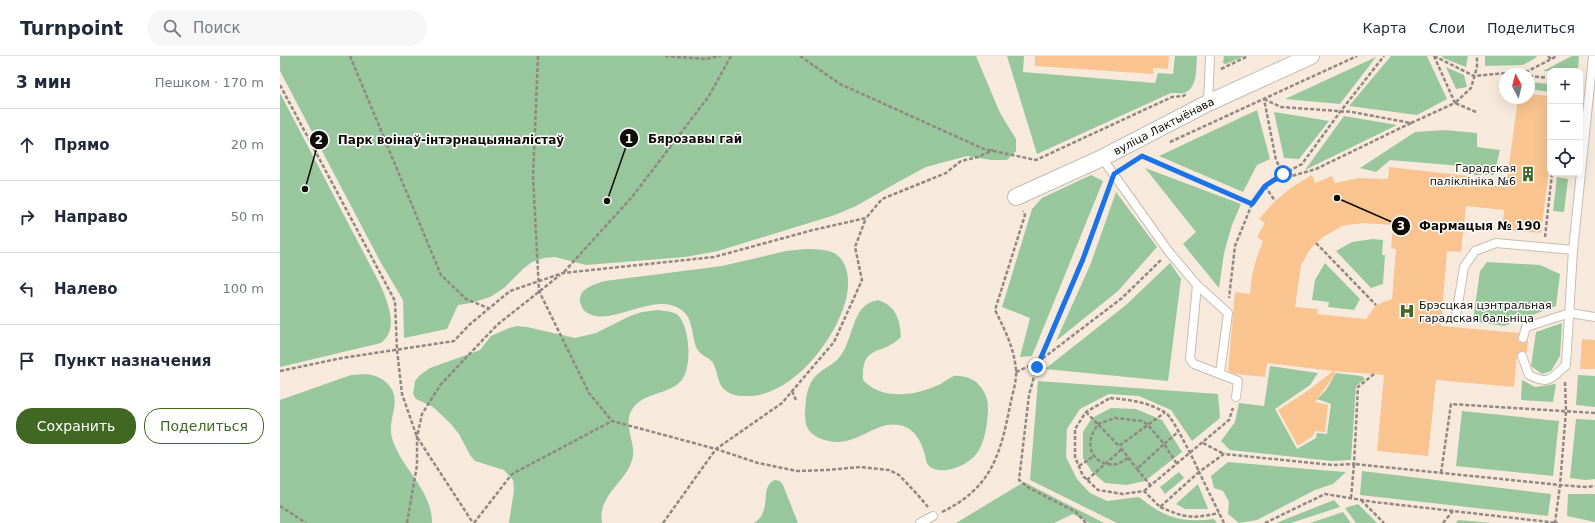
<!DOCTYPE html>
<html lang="ru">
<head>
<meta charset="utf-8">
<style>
  :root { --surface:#fff; --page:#f6f6f7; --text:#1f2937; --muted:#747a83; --line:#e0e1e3; --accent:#406823 }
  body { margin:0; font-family:"DejaVu Sans",sans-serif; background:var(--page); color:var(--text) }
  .controls { position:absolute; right:12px; top:12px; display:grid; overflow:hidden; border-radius:8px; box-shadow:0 4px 16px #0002 }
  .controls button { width:36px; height:36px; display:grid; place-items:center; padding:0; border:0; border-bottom:1px solid var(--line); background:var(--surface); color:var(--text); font:20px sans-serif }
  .compass { position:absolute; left:1219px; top:12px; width:36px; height:36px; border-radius:50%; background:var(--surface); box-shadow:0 4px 16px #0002; rotate:353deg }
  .stop { position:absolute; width:12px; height:12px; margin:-9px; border:3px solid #1a73e8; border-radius:50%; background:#fff }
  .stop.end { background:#1a73e8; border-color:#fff; box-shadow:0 1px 4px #0008 }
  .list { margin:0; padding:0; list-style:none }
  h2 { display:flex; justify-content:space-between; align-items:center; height:52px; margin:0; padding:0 16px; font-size:17px }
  h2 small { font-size:13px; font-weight:400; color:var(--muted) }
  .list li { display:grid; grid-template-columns:26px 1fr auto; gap:12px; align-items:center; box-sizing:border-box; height:72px; padding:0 16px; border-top:1px solid var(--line) }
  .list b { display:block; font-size:15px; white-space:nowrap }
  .list em { font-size:13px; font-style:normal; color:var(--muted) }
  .actions { display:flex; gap:8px; padding:12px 16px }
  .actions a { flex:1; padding:9px 0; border:1px solid var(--accent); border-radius:16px; text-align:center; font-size:14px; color:var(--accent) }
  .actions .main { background:var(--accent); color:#fff }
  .icon { flex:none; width:22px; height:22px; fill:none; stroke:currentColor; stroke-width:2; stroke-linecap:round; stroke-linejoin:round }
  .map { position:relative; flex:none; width:1315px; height:467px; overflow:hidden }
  header { display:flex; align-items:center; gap:24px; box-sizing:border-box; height:56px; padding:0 20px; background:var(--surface); border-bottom:1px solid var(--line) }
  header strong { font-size:19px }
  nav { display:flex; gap:22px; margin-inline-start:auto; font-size:14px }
  .search { width:280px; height:36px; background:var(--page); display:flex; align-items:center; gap:10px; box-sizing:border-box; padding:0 14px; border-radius:22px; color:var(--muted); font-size:15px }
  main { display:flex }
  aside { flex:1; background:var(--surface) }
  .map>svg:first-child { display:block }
  .green { fill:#98c79d }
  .building { fill:#f9c490; fill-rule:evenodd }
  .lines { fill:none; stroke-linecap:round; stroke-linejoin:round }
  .service-casing { stroke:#c9bcb0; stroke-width:10 }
  .minor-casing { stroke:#c9bcb0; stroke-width:18 }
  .path { stroke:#91887f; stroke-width:2.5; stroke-dasharray:4 2; stroke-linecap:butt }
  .service { stroke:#fff; stroke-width:8 }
  .minor { stroke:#fff; stroke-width:16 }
  .route { stroke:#1a73e8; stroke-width:5 }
  .labels { text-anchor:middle; stroke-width:3; stroke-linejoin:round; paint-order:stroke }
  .street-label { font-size:11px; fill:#0f0b07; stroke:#fff }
  .poi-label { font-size:11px; fill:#0f0b07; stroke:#fff; text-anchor:end }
  .leader { fill:none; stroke:#0f0b07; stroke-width:1.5 }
  .callout-dot { fill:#0f0b07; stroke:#fff; stroke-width:1.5 }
  .mark-label { font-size:12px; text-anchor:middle; font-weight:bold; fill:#fff }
  .callout-label { font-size:12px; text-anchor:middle; font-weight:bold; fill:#0f0b07; stroke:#fff; stroke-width:3; stroke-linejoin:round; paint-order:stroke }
</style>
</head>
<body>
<header>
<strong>Turnpoint</strong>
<div class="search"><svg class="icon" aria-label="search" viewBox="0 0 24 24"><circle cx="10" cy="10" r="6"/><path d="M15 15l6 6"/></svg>Поиск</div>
<nav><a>Карта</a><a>Слои</a><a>Поделиться</a></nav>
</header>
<main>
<aside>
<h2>3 мин<small>Пешком · 170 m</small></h2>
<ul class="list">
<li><svg class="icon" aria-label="ahead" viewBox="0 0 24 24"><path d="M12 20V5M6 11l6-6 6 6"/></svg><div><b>Прямо</b></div><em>20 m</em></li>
<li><svg class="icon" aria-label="right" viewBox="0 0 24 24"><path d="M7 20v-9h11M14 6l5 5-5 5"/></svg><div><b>Направо</b></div><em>50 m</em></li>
<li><svg class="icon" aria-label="left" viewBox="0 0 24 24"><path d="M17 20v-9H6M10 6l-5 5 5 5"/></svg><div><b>Налево</b></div><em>100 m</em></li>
<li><svg class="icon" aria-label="arrive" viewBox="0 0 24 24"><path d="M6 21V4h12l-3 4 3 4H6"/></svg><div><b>Пункт назначения</b></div></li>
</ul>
<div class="actions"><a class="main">Сохранить</a><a>Поделиться</a></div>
</aside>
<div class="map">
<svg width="1315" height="467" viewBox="0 0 1315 467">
  <rect width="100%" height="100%" fill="#f7eadd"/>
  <path class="green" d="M0,0H696L720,57L736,83V95L727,104H711L687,100L646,111L620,125L576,150L555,159L438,195L405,201L306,209L275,201L264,202L252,206L243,213L224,232L210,241L191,247L178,249L167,273L124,282L123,244L101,207L0,15Z
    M727,0H744L743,16L875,27L878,17L893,18L895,0H917C916,11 918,33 904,37C901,38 895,37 891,37L757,98Z
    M944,0H964L946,8L943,7Z
    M1111,0H1147L1167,43L1137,59L1069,50Z
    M1162,0H1188L1186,11L1163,2Z
    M1205,0H1256L1257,1L1243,9L1205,10Z
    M1292,0H1299L1298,15H1263Z
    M1096,1L1060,48L1005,43Z
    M1166,11L1184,19L1187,31L1176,33Z
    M1249,26L1270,28V36L1249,33Z
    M0,37L100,228C107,245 120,273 101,287L0,311Z
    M977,54L990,103L977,109L963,136L879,100Z
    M994,56L1049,65L1019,103L1004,102Z
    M1064,60L1117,69L1025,114Z
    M1165,74L1197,77V91L1220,94L1214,119H1194V111L1110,104L1096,116L1080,112L1135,76Z
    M865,112L961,148L952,169L944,197L939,232L903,188L916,176Z
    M811,119L823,125L752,300L740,301L750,262L722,251L752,153L762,142Z
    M1277,121L1288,123L1284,156L1273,155Z
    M836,136L877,191L838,235L776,285L811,207Z
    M1093,183L1103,184L1102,199H1105L1103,228L1091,232L1056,195L1072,186Z
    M525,193C534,193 543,193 552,196C571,205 570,230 565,247C554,285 512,340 468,340C460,340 452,340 445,334C437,328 438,315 433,307C429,301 421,300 417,293C411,280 414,261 400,253C372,235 330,273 306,256C304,255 302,252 301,249C295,234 314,228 325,225L442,210L506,195Z
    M1207,206L1260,209L1280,218L1276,250L1224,270L1193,265L1200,215Z
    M890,207L901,223L888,325L765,313L846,249Z
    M1045,207L1080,243L1074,254L1048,251L1049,246L1032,244L1035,224Z
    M598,244C616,250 620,263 621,281C603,300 581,287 583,324C601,344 633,340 656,330C662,328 668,322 674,320C682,319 695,323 699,329C709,340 709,351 707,366C706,376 703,389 697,397C689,409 662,421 649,410C646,407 646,403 645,399C641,385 635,372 619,369C592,364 574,397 539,382C528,377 525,370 525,358C526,343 526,327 539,317C545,312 551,309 556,305C575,288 569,248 598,244Z
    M378,254C384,255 393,255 398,259C410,271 413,314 400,326C387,339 365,336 353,352C342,367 355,384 353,400C349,425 317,438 322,467H229L234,434L233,424L224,414L195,405L190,399L179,378L170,367L153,351L136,343L133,338L135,325L140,319L150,312L200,294L211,280L229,272L237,270L247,271L295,282L316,277L350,260L362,256Z
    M1282,267L1280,300L1271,315L1262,318L1251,310L1256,276Z
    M990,310L1038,317L1030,329L995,353L1017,393L1036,382L1037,377L1047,378L1051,348L1037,343L1046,334L1056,317L1082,320L1085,323L1076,330L1071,404L1051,405L950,394L941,385L955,366L959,347L984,350Z
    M85,318C96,319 104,322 111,332C121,348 107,364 112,382C121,413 152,433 152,467H0V344L71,319Z
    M1298,319L1315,320V351L1296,349Z
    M1242,324L1255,331L1276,328L1273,346L1241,344Z
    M758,325L938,338L940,362L912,385L891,354L859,340L829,338L800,353L787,373L786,401L797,423L810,437L827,445L859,441C885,462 901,467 934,463L937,467H837L750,424Z
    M831,352L856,353L882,364L902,396L865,425L846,429L825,427L812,416L803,402V376L812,362Z
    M1182,355L1279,365L1273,420L1176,410Z
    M1296,363L1315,364V423L1305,424L1290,422Z
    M948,406L1052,415L1066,416L1053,428L1035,434L977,464L959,467L948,458L949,446L943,435L934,432L931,420Z
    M1082,415L1271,438L1268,460L1080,439Z
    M899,416L904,422L885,438L880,431Z
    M495,424L500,425L503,429L518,467H474C494,454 478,431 495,424Z
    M744,426L824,467H810L793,458L774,467H676Z
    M918,428L928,453H905L896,448Z
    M1288,438H1315V466L1287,460Z
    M1054,444L1060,451L1011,467H996Z
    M1078,448L1097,467H1076L1065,452Z
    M1063,456L1071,467H1030Z
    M1178,464L1212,467H1176Z"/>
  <path class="building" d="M755,0H889L888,13L873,12V18L755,10Z
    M1249,38L1270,40V105L1261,177L1222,174L1224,154L1186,150L1181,196L1167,195L1161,270L1239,277L1238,283L1239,286L1244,287L1248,284L1247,297L1243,295H1240L1237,299L1234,331L1156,324L1148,400L1097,395L1104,319L1053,315L1056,317L1035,346L1048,349L1045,376L1035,375L1033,380L1018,390L998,354L1026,336L1053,315L987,307L985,321L955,318L948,315L955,236L970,238L972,220L976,204L983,185L977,181L985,167L979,163L995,145L1012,131L1032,119L1035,127L1052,120L1055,127L1079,122L1108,123L1109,111L1188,120L1187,127L1226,131L1238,42H1249ZM1083,167L1113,169L1111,192L1116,193L1112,243L1096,249L1086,263L1037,258L1038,253L1015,251L1021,209L1031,192L1043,181L1062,170Z
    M1302,283L1315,284V313H1300Z"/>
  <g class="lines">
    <g class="service-casing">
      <path id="service" d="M928,47L930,0
        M822,102L889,196L917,229L910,303L914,308L958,325L956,341
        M917,229L948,257L940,317
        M1176,260L1184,211L1195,195L1216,187L1293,194
        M1243,282L1246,271L1290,257L1315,261
        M1242,300L1249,319C1269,329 1271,323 1286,309L1293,194L1313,0
        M640,467L653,460"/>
    </g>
    <g class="minor-casing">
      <g id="minor">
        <path id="s1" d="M736,141L822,102L928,47L1031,0"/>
      </g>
    </g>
    <path class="path" d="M70,0L161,219L186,243L208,252
      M258,0L253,120L259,235L309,337L332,365
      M385,0L425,3L441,0
      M520,0L560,28L704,93L756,104L892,41L903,40L907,38
      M1154,0L1194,20L1248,15L1277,0
      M1268,0L1271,3
      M941,13L968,0
      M1249,20L1270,22
      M0,29L115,245L117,294L122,338L137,381L193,467
      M984,43L1001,51L1072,56L1131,67L1036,113L991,126
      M1196,56L1175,47L1191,32L1197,11V0
      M1131,67L1175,47L1154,0
      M890,86L1077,0
      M862,100L972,148L955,190L949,242
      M843,112L857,103
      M1003,118L1022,108L1060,56L1104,0
      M985,130L995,145
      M972,148L985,130L1003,118L996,104L984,43
      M1265,181L1272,117
      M1036,187L1096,249
      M284,216L352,141L429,40L451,0
      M0,315L62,302L174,285L189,269L230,235L283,217L434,201L533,174L586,162L602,143L666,117L681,105L698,101L713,94
      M736,316L758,306L842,242L881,204
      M1285,326L1286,355L1280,429L1305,431L1315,430
      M512,335L516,344
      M830,342C851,344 868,346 886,357C893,362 915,406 919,416L880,451L864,435L843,438L818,434L803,420L795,401V373L806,356Z
      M806,356L839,390L884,357
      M923,387L944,398
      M841,392L857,413
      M848,402C845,404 841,407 837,408C821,411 807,399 811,382C812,377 816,372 818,368L835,362L862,365L868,369L884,388L898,376
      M799,410L814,400
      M1161,417L1171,348L1315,357
      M807,424L842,393
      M871,430L857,413L884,388L897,408
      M864,435L949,364L953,352
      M1071,442L1074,408L1280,429L1275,467
      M1081,444L1104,467
      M0,450L26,467
      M880,451C906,462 911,463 939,457
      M662,456C711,432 720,400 730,350C732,339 737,325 736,314C734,292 725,274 715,254L745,159L743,155
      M127,467L137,409V381L142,358L161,328L217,269L280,219
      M194,467L232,418L332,365L436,393L478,407L517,415L547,414L580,411L609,414L619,419L637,438L648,451
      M383,467L436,393L502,347L554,286L582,224L575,191L586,162
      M806,467L796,456L749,432L739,424L749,339L758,306L803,203L829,131
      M944,467L919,416L944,398L1052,409L1074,408L1078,331L1094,318
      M985,467L1045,438L1094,446L1278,467
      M1163,467L1173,455"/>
    <use href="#service" class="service"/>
    <use href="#minor" class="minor"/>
  </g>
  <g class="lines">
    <path class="route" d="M757,311L803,203L834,118L862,100L972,148L985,130L1003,118"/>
  </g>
  <defs>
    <g id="building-bare" transform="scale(1.2)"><path d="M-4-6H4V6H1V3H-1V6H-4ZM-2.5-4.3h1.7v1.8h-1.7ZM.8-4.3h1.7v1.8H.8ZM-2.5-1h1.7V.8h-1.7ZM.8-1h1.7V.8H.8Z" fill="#406823" stroke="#fff" stroke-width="2.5" paint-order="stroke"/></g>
    <g id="hospital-bare" transform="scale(1.2)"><path d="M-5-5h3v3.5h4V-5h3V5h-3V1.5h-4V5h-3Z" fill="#406823" stroke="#fff" stroke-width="2.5" paint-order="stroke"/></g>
  </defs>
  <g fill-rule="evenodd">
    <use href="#building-bare" x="1248" y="118"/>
    <use href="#hospital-bare" x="1127" y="255"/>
  </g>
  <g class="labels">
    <g class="street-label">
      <text dy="4" stroke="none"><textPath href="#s1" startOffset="164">вуліца Лактыёнава</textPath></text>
    </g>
    <g class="poi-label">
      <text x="1236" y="116">Гарадская<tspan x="1236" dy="13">паліклініка №6</tspan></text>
      <text x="1139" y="253" text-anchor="start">Брэсцкая цэнтральная<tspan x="1139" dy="13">гарадская бальніца</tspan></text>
    </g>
  </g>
  <path class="leader" d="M327 145L349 82M25 133L39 84M1057 142L1121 170"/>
  <g class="callout-dot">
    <circle cx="327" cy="145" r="4"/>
    <circle cx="25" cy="133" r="4"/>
    <circle cx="1057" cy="142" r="4"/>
    <circle cx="349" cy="82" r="10"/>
    <circle cx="39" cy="84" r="10"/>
    <circle cx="1121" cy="170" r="10"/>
  </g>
  <g class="mark-label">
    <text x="349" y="87">1</text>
    <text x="39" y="88">2</text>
    <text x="1121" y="174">3</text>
  </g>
  <g class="callout-label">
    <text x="415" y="87">Бярозавы гай</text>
    <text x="171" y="88">Парк воінаў-інтэрнацыяналістаў</text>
    <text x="1200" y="174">Фармацыя № 190</text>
  </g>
</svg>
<div class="controls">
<button>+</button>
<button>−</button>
<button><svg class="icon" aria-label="locate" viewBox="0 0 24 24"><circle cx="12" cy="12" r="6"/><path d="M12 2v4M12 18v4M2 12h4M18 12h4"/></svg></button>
</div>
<svg class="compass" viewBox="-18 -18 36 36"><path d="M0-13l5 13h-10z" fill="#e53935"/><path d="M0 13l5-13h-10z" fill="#747a83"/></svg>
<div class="stop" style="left:1003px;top:118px"></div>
<div class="stop end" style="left:757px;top:311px"></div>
</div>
</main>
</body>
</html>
